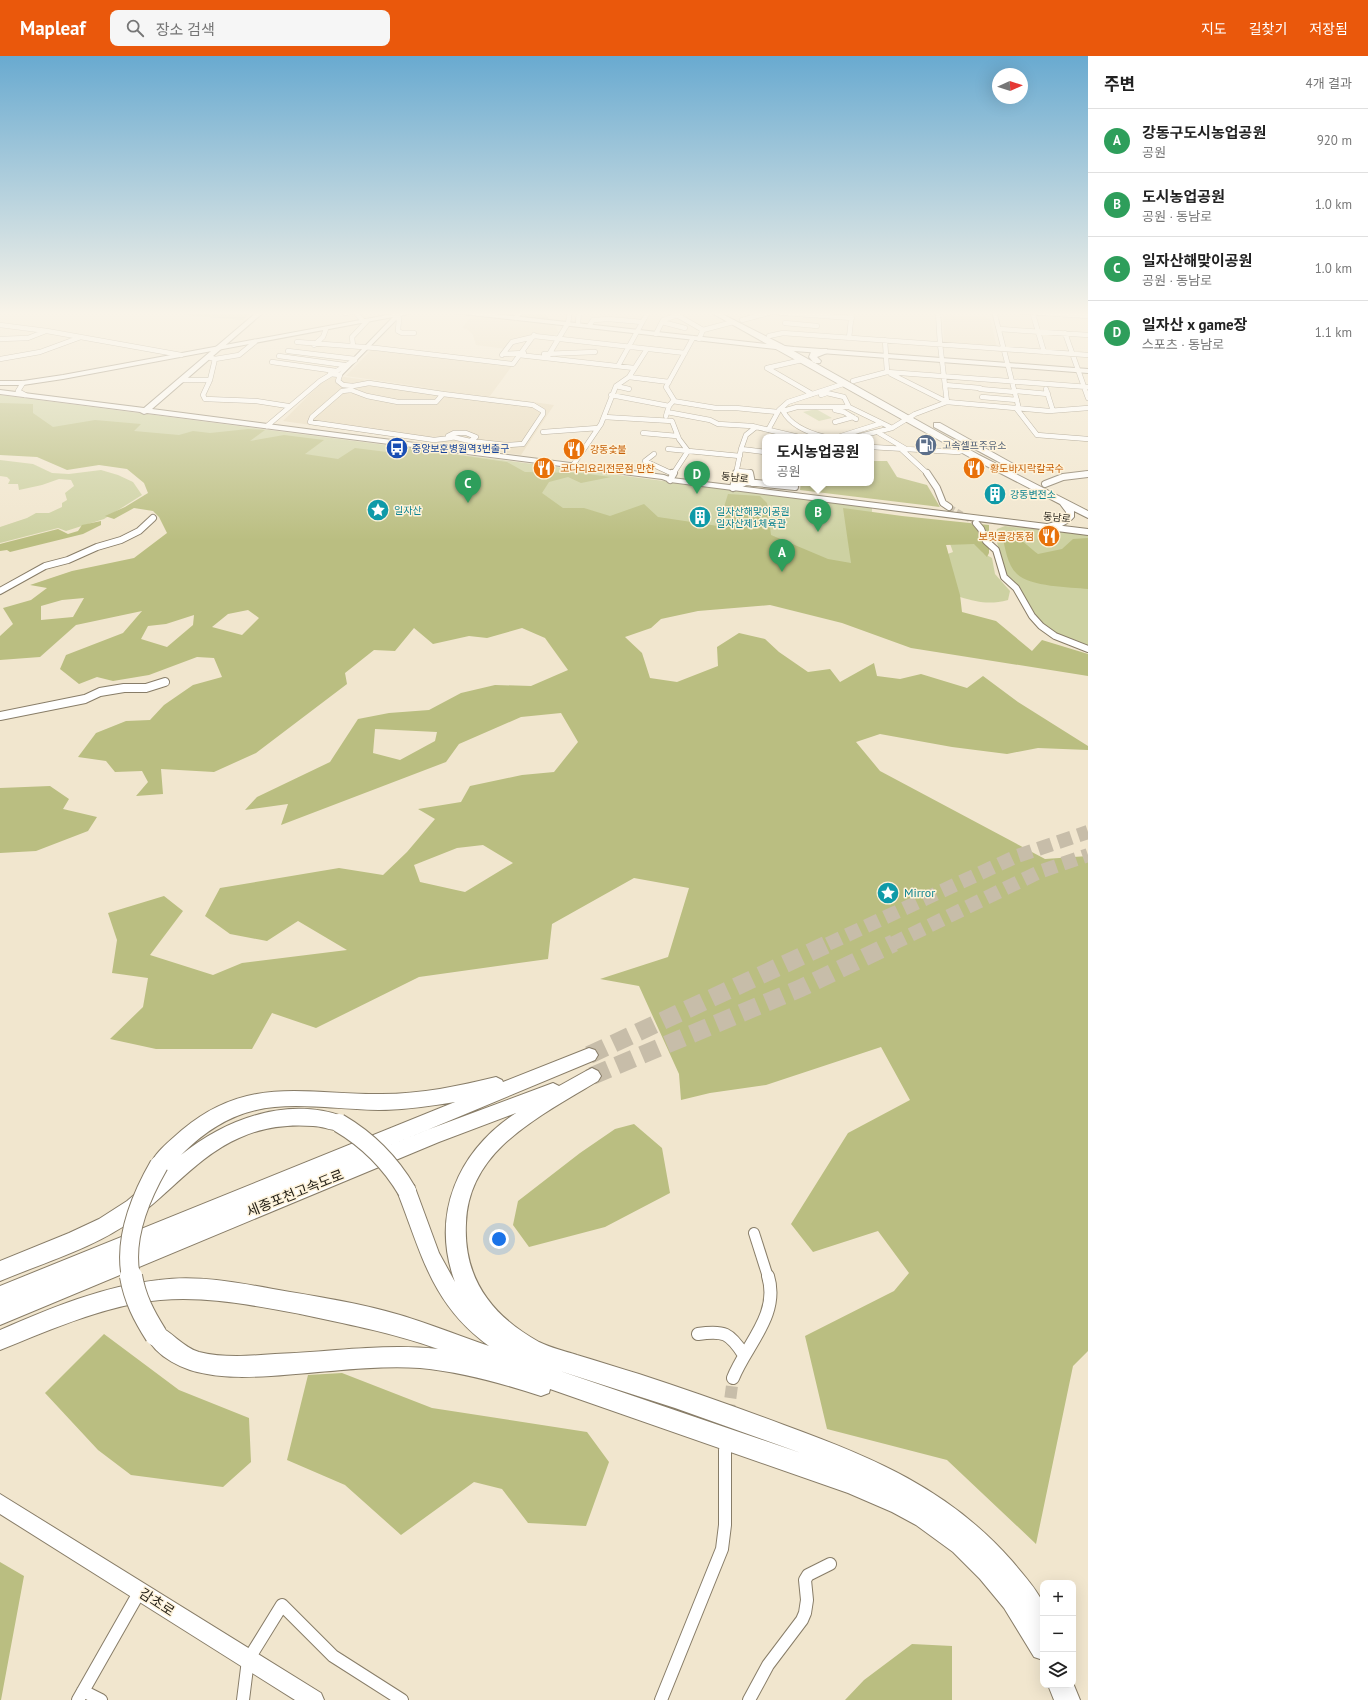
<!DOCTYPE html>
<html lang="ko">
<head>
<meta charset="utf-8">
<style>
  :root { --surface:#fff; --page:#f6f6f6; --text:#222; --muted:#767676; --line:#e0e0e0; --accent:#ea580c }
  body { margin:0; font-family:"PT Sans","Noto Sans KR",sans-serif; background:var(--page); color:var(--text) }
  .controls { position:absolute; right:12px; bottom:12px; display:grid; overflow:hidden; border-radius:8px; box-shadow:0 4px 16px #0002 }
  .controls button { width:36px; height:36px; display:grid; place-items:center; padding:0; border:0; border-bottom:1px solid var(--line); background:var(--surface); color:var(--text); font:20px sans-serif }
  .compass { position:absolute; left:992px; top:12px; width:36px; height:36px; border-radius:50%; background:var(--surface); box-shadow:0 4px 16px #0002; rotate:87deg }
  .you { position:absolute; left:499px; top:1183px; width:14px; height:14px; margin:-10px; border:3px solid #fff; border-radius:50%; background:#1a73e8; box-shadow:0 0 0 6px #1a73e833 }
  .badge { display:grid; place-items:center; width:26px; height:26px; border-radius:50%; background:var(--accent); color:#fff; font-size:13px; font-weight:700 }
  .pin { position:absolute; translate:-50% -33px; filter:drop-shadow(0 1px 2px #0008) }
  .pin::after { content:''; position:absolute; top:21px; width:14px; height:12px; background:inherit; clip-path:polygon(0 0,100% 0,50% 100%) }
  .popup { position:absolute; left:762px; top:378px; width:112px; height:52px; box-sizing:border-box; display:grid; place-content:center; border-radius:8px; background:var(--surface); filter:drop-shadow(0 1px 3px #0005); font-size:13px; white-space:nowrap; color:var(--muted) }
  .popup b { font-size:15px; color:var(--text) }
  .popup::after { content:''; position:absolute; left:50%; top:100%; margin-left:-8px; border:8px solid transparent; border-top-color:var(--surface) }
  .list { margin:0; padding:0; list-style:none }
  h2 { display:flex; justify-content:space-between; align-items:center; height:52px; margin:0; padding:0 16px; font-size:17px }
  h2 small { font-size:13px; font-weight:400; color:var(--muted) }
  .list li { display:grid; grid-template-columns:26px 1fr auto; gap:12px; align-items:center; box-sizing:border-box; height:64px; padding:0 16px; border-top:1px solid var(--line) }
  .list b { display:block; font-size:15px; white-space:nowrap }
  .list p { margin:0; font-size:13px; white-space:nowrap; color:var(--muted) }
  .list em { font-size:13px; font-style:normal; color:var(--muted) }
  .icon { flex:none; width:22px; height:22px; fill:none; stroke:currentColor; stroke-width:2; stroke-linecap:round; stroke-linejoin:round }
  .map { position:relative; flex:none; width:1088px; height:1644px; overflow:hidden }
  header { display:flex; align-items:center; gap:24px; box-sizing:border-box; height:56px; padding:0 20px; background:var(--accent); color:#fff }
  header strong { font-size:19px }
  nav { display:flex; gap:22px; margin-inline-start:auto; font-size:14px }
  .search { width:280px; height:36px; background:var(--page); display:flex; align-items:center; gap:10px; box-sizing:border-box; padding:0 14px; border-radius:8px; color:var(--muted); font-size:15px }
  main { display:flex }
  aside { flex:1; background:var(--surface) }
  .map>svg:first-child { display:block }
  .built { fill:#e7d9ba }
  .green { fill:#cdd1a2 }
  .forest { fill:#babe81; fill-rule:evenodd }
  .lines { fill:none; stroke-linecap:round; stroke-linejoin:round }
  .minor-tunnel-far1 { stroke:#c7bda9; stroke-width:6; stroke-dasharray:6 3; stroke-linecap:butt }
  .minor-tunnel { stroke:#c7bda9; stroke-width:12; stroke-dasharray:12 6; stroke-linecap:butt }
  .motorway-tunnel-far1 { stroke:#c7bda9; stroke-width:14; stroke-dasharray:14 7; stroke-linecap:butt }
  .motorway-tunnel { stroke:#c7bda9; stroke-width:18; stroke-dasharray:18 9; stroke-linecap:butt }
  .minor-far4-casing { stroke:#887d68; stroke-width:5.5 }
  .minor-far3-casing { stroke:#887d68; stroke-width:8 }
  .minor-far2-casing { stroke:#887d68; stroke-width:10 }
  .minor-far1-casing { stroke:#887d68; stroke-width:12 }
  .minor-casing { stroke:#887d68; stroke-width:14 }
  .tertiary-casing { stroke:#887d68; stroke-width:2 }
  .secondary-casing { stroke:#887d68; stroke-width:2 }
  .primary-casing { stroke:#887d68; stroke-width:2 }
  .motorway-casing { stroke:#887d68; stroke-width:2 }
  .minor-far4 { stroke:#fff; stroke-width:4.5 }
  .minor-far3 { stroke:#fff; stroke-width:6 }
  .minor-far2 { stroke:#fff; stroke-width:8 }
  .minor-far1 { stroke:#fff; stroke-width:10 }
  .minor { stroke:#fff; stroke-width:12 }
  .tertiary { fill:#fff; fill-rule:evenodd }
  .secondary { fill:#fff; fill-rule:evenodd }
  .primary { fill:#fff; fill-rule:evenodd }
  .motorway { fill:#fff; fill-rule:evenodd }
  .motorway-bridge-far1-casing { stroke:#887d68; stroke-width:20; stroke-linecap:butt }
  .motorway-bridge-casing { stroke:#887d68; stroke-width:24; stroke-linecap:butt }
  .motorway-bridge-far1 { stroke:#fff; stroke-width:18 }
  .motorway-bridge { stroke:#fff; stroke-width:22 }
  .labels { text-anchor:middle; stroke-width:3; stroke-linejoin:round; paint-order:stroke }
  .far-service-label { font-size:10px; fill:#4e5e75; stroke:#fef3db; text-anchor:start }
  .far-transit-label { font-size:10px; fill:#164399; stroke:#fef3db; text-anchor:start }
  .far-food-label { font-size:10px; fill:#c56008; stroke:#fef3db; text-anchor:start }
  .far-street-label { font-size:10px; fill:#1f1b13; stroke:#fef3db }
  .far-culture-label { font-size:10px; fill:#0d838f; stroke:#fef3db; text-anchor:start }
  .culture-label { font-size:12px; fill:#0d838f; stroke:#fef3db; text-anchor:start }
  .near-street-label { font-size:14px; fill:#1f1b13; stroke:#fef3db }
</style>
</head>
<body>
<header>
<strong>Mapleaf</strong>
<div class="search"><svg class="icon" aria-label="search" viewBox="0 0 24 24"><circle cx="10" cy="10" r="6"/><path d="M15 15l6 6"/></svg>장소 검색</div>
<nav><a>지도</a><a>길찾기</a><a>저장됨</a></nav>
</header>
<main>
<div class="map">
<svg width="1088" height="1644" viewBox="0 0 1088 1644">
  <rect width="100%" height="100%" fill="#f1e6ce"/>
  <path class="built" d="M473,258L554,268L559,277L551,280L533,279L511,286L506,293L476,289L473,279L467,273L462,272Z
    M943,258L990,262L997,292L944,288Z
    M373,292L512,310L490,340L554,349L521,399L283,365L329,319L452,335L346,320Z"/>
  <path class="green" d="M188,255H252L243,264L183,259Z
    M523,255H543L550,264L519,261Z
    M0,339L872,452L871,577L832,559L132,411L96,405L0,397Z
    M816,353L832,362L819,365L803,356Z
    M0,404L33,408L52,417L69,418L101,414L118,419L133,426L142,439L104,463L66,475L58,472L0,487V471L27,462L36,457H49L62,451V447L67,444L65,437L74,430L71,424L59,423L42,429L19,434L18,428H8L10,424L7,421L0,420Z
    M1005,470L1088,479V591L1057,579L1034,559L1006,520L995,479L997,473Z
    M949,485L977,486L983,497L992,502L995,518L1010,535L1008,544C989,549 978,546 960,541L945,499L953,496Z"/>
  <path class="forest" d="M0,347L33,348V357L53,371L95,364L141,368L134,375L179,379L193,375L210,377L248,373L265,374L250,385L284,379L324,384L305,398L338,403L355,392L395,397L410,392L507,406L525,416L580,417L611,421L581,427L568,421L549,426L542,437L563,452H584L610,460L644,448L658,461L718,470L728,438L760,440L767,447L771,479L828,503L851,507L843,452L902,460L989,469V497L987,501L974,488L946,489L960,539L962,556L996,565L1032,595L1042,584L1088,598V620L911,592L842,567L770,549L698,555L661,563L651,572L625,581L642,597L650,622L677,626L718,610L717,591L739,577L765,583L779,596L808,616L830,613L840,626L874,607L877,620L900,623L921,618L967,632L983,620L1018,646L1088,690V694L1038,692L1007,698L952,691L880,678L856,686L880,715L1045,803L1088,800V1295L1073,1310L1036,1488L947,1404L827,1373L805,1280L894,1235L909,1217L878,1175L813,1196L791,1168L848,1077L910,1044L881,991L766,1029L710,1037L681,1044L679,1018L639,930L600,923L668,901L689,832L634,822L552,868L548,903L419,921L316,972L272,957L252,993H156L110,983L143,951L148,922L112,917L117,884L108,857L164,840L183,855L150,899L213,919L242,907L347,894L298,865L267,885L230,878L205,860L220,832L339,812L383,819L407,796L435,763L418,753L461,746L470,730L522,719L554,716L578,686L561,657L521,661L459,688L446,706L281,769L288,748L245,754L257,741L330,706L358,663L389,657L429,654L461,637L495,629L531,630L568,614L545,582L522,572L487,582L469,580L433,588L414,572L395,595L374,594L345,617L347,628L256,697L214,716L161,713L163,738L136,740L148,726L142,715L115,716L106,705L78,701L96,677L126,665L150,664L164,649L193,629L222,621L214,602L197,601L149,619L113,625L97,621L79,628L60,613L66,599L123,577L142,555L76,569L40,601L0,604V580L13,568L3,552L31,544L47,532L30,529L72,515L134,502L167,477L159,461L153,455L134,452L114,463L105,460L125,451L148,437L144,427L127,413L99,409L67,414L37,401L0,399ZM84,542L73,561L41,564V550L62,544ZM248,554L259,562L242,579L212,571L228,558ZM194,559L193,569L167,591L141,583L148,570L166,568ZM375,673L437,676L435,685L400,704L373,697ZM483,789L513,807L465,836L420,826L414,809L457,792Z
    M871,405H887L897,421L927,429L940,451L800,434L801,427H871Z
    M101,465V469L83,478L10,496L7,494L0,495V488L58,473L68,478L78,475L82,469Z
    M1002,478C1017,477 1027,490 1038,498L1062,493L1073,483L1088,482V533C1070,531 1030,531 1017,518C1007,509 1005,491 1002,478Z
    M50,730L69,743L63,753L97,761L88,775L36,795L0,797V732Z
    M634,1068L662,1092L670,1137L605,1171L529,1191L513,1169L518,1145L580,1097L615,1073Z
    M104,1278L179,1334L249,1362L251,1406L223,1431L131,1419L98,1394L45,1337Z
    M342,1317L432,1352L587,1376L609,1406L586,1470L528,1467L502,1433L474,1426L401,1479L345,1429L287,1404L308,1319Z
    M0,1506L24,1520L1,1644H0Z
    M912,1588L952,1590V1644H845L864,1624Z"/>
  <g class="lines">
    <path class="minor-tunnel-far1" d="M949,451L976,467"/>
    <path class="minor-tunnel" d="M728,1360L733,1322"/>
    <path class="motorway-tunnel-far1" d="M828,888L1017,800L1088,776
      M892,888L1039,816L1088,799"/>
    <path class="motorway-tunnel" d="M589,999L830,887
      M592,1020L801,932L894,887"/>
    <g class="minor-far4-casing">
      <path id="minor-far4" d="M357,255L356,257L364,266
        M633,255H651
        M670,255L703,274L699,283
        M994,255L1019,353
        M1014,255L1088,260
        M1032,255L1044,296
        M345,257L353,256
        M396,261L399,262L398,275L402,277H414
        M516,262L521,255
        M742,264L772,256L852,262
        M662,266L685,272
        M785,267L817,270
        M578,268L579,255
        M0,269L47,275L181,299
        M589,270L593,264L609,263L642,266
        M999,273L1088,279
        M703,274L733,266
        M1065,277L1088,342
        M656,278L663,264L678,259
        M534,280L685,297
        M769,280L783,277L1088,299
        M849,282L852,255
        M0,283L28,282L46,275
        M885,284L887,316
        M297,286L376,292L513,308L534,279
        M314,289L323,281L326,273
        M353,290L352,281L367,265
        M288,295L355,303
        M504,298L524,297
        M544,298L595,296
        M502,299L512,286L533,281
        M519,299L634,312
        M279,300L344,309
        M548,300L568,267L570,255
        M208,301L215,303L210,324L203,339L205,343L256,345L288,350
        M0,303L40,296L81,281
        M215,303L239,299L255,286
        M272,306L336,315
        M618,310L648,256
        M767,312L812,338
        M767,312L802,304
        M330,318L340,319L338,325L343,329L353,330L369,327L443,338L436,346H398L367,340L351,334L342,335L312,361L310,366L434,384L451,382
        M891,318L947,346L1049,355L1088,352
        M629,321L669,326
        M182,324H210
        M853,325L887,316L1088,331
        M23,327L18,335L25,339
        M945,329L980,332
        M616,330L629,333
        M980,333L1015,336
        M1046,333L1053,355
        M1015,335L1048,338
        M443,338L533,349L543,355V358L523,388L506,389L470,385
        M611,339L669,350
        M821,339L827,337L844,341L849,351
        M982,341L1017,344
        M673,345L716,352H736L778,356
        M1016,352L1037,379L1088,383
        M835,354L844,356L856,363
        M667,356L710,364L718,368L752,370L799,381
        M666,360L669,350L674,344L666,331L693,282
        M604,361L672,365L679,383L688,395L673,418
        M835,366L853,361
        M267,370L320,325L355,304
        M768,374L779,354L788,346L843,328
        M543,376L598,372
        M454,377H466L476,381L470,385L448,380Z
        M643,377L677,380
        M879,377L906,393
        M825,381C809,377 791,370 783,355L797,351H849L892,372
        M838,381L882,367
        M856,381L892,372L915,358L947,346L940,288L938,255
        M871,391L958,396L965,394
        M668,393L740,400
        M741,393L765,396
        M901,393L928,418
        M654,398L645,405L673,418
        M573,409L601,368L616,330L629,321L647,293
        M737,415L750,416V418
        M736,418L741,393L746,379L756,371
        M1085,418H1088"/>
    </g>
    <g class="minor-far3-casing">
      <path id="minor-far3" d="M672,417L673,418
        M750,417L752,427
        M927,417L937,432L943,447L949,451
        M670,424L674,417
        M1045,428L1063,421L1088,418
        M733,432L736,417
        M733,432L746,426L795,431
        M976,467L981,473L986,485L996,494L1004,521L1016,532L1032,560L1041,570L1055,580L1088,593
        M0,535L45,510L68,504L97,491L121,484L139,475L153,462"/>
    </g>
    <g class="minor-far2-casing">
      <path id="minor-far2" d="M0,660L85,643L100,636L124,632H146L165,626"/>
    </g>
    <g class="minor-far1-casing">
      <path id="minor-far1" d="M754,1177L768,1221"/>
    </g>
    <g class="minor-casing">
      <path id="minor" d="M698,1278C724,1274 730,1277 744,1299
        M733,1322C746,1289 780,1259 768,1220
        M83,1635L101,1644
        M78,1644L140,1535
        M243,1644L248,1604L282,1549L333,1600L402,1644
        M661,1644L722,1493L725,1469V1394
        M749,1644L768,1609L802,1564L805,1557L807,1544L805,1524L808,1519L830,1508"/>
    </g>
    <g class="tertiary-casing">
      <path id="tertiary" d="M409,255H419L400,260L340,321L337,319L338,318L393,261L63,323L23,329H0V325H23L63,319Z
        M452,255H466L794,291L1088,313V317L794,295L454,257Z"/>
    </g>
    <g class="secondary-casing">
      <path id="secondary" d="M258,255H265L152,353L664,419L672,422L1088,473V479L670,426L662,423L147,357L144,358L140,356L0,338V334L144,352Z
        M0,1438L321,1637L324,1644H295L0,1458Z"/>
    </g>
    <g class="primary-casing">
      <path id="primary" d="M708,255H716L783,289L979,399L1088,455V462L1074,455V461C1068,469 1053,475 1043,473L1041,471L1043,469L1059,465L1066,460V456L1060,448L973,403Z
        M824,293H827V297L817,301L821,305L820,307H814L809,301L811,296Z
        M934,367H940L1017,410L1016,412H1010L934,371Z"/>
    </g>
    <g class="motorway-casing">
      <path id="motorway" d="M589,992L595,994L598,999L595,1004L367,1099L427,1074L553,1027L559,1030L586,1015L592,1012L598,1015L601,1020L598,1025C566,1044 531,1063 503,1089C481,1110 467,1136 466,1167C463,1223 492,1260 539,1286C551,1292 565,1295 577,1299C598,1305 618,1312 639,1318C688,1334 736,1351 784,1369C872,1401 949,1433 1012,1505C1022,1517 1035,1531 1042,1545C1046,1554 1043,1592 1043,1604L1034,1601L1004,1552L980,1523L953,1496L916,1469L892,1456L848,1437L550,1333L549,1337L541,1340C501,1327 461,1316 420,1312C370,1309 320,1317 271,1320C250,1321 228,1322 207,1318C185,1315 155,1301 146,1279L149,1272L156,1269C172,1275 182,1291 199,1296C223,1302 250,1300 275,1298C329,1296 384,1287 438,1293C393,1277 347,1268 300,1258C247,1248 192,1237 138,1247C90,1256 45,1276 0,1294V1274C51,1252 103,1230 159,1224C197,1219 235,1226 273,1233C315,1240 359,1247 400,1259C430,1268 460,1280 489,1290C431,1248 422,1198 397,1135L400,1129L407,1126L414,1129L439,1197L455,1226C430,1159 458,1095 516,1057L439,1086L0,1269V1230L455,1046C430,1050 405,1054 379,1054C297,1052 247,1033 181,1099C227,1062 288,1040 345,1061L348,1067L345,1073C334,1077 324,1070 313,1070C287,1068 263,1071 239,1082C198,1100 170,1137 134,1163C95,1192 45,1206 0,1225V1205L69,1177L99,1163L127,1145L159,1118L152,1115L150,1109C156,1095 171,1084 182,1074C249,1018 306,1039 382,1038C421,1038 459,1030 496,1021L502,1024L503,1026ZM560,1315L675,1352L801,1397Z
        M1073,1627L1080,1644H1054L1048,1629H1073Z"/>
    </g>
    <use href="#minor-far4" class="minor-far4"/>
    <use href="#minor-far3" class="minor-far3"/>
    <use href="#minor-far2" class="minor-far2"/>
    <use href="#minor-far1" class="minor-far1"/>
    <use href="#minor" class="minor"/>
    <use href="#tertiary" class="tertiary"/>
    <use href="#secondary" class="secondary"/>
    <use href="#primary" class="primary"/>
    <use href="#motorway" class="motorway"/>
    <g class="motorway-bridge-far1-casing">
      <path id="motorway-bridge-far1" d="M339,1067C368,1084 390,1106 407,1135
        M131,1221C123,1182 140,1142 159,1109"/>
    </g>
    <g class="motorway-bridge-casing">
      <path id="motorway-bridge" d="M131,1220C135,1243 144,1260 156,1279"/>
    </g>
    <use href="#motorway-bridge-far1" class="motorway-bridge-far1"/>
    <use href="#motorway-bridge" class="motorway-bridge"/>
  </g>
  <linearGradient id="sky" x2="0" y2="1"><stop stop-color="#69aad0"/><stop offset="0.53" stop-color="#f9f4e9"/><stop offset="1" stop-color="#f9f4e9" stop-opacity="0"/></linearGradient>
  <rect width="1088" height="485" fill="url(#sky)"/>
  <defs>
    <g id="fuel-disc" transform="scale(1.15)"><circle r="9.5" fill="#5c6f8a" stroke="#fef3db"/><path d="M-5.5-6h7V0h2V4h1.3V-2.5L3-4.5l.8-.8L6-3V5H2.5V1h-1V6h-7ZM-4.2-4.7v3.2H.2V-4.7Z" fill="#fff"/></g>
    <g id="bus-disc" transform="scale(1.15)"><circle r="9.5" fill="#1a4fb4" stroke="#fef3db"/><path d="M-5-6H5V4H4V6H2V4H-2V6H-4V4H-5ZM-3.5-4V0h7V-4ZM-3.5 1.2v1.5H-2V1.2ZM2 1.2v1.5H3.5V1.2Z" fill="#fff"/></g>
    <g id="restaurant-disc" transform="scale(1.15)"><circle r="9.5" fill="#e8710a" stroke="#fef3db"/><path d="M-5-6h1v4h1v-4h1v4h1v-4h1v5L-1.5 .5V6h-2V.5L-5-1ZM5-6V6H3V1.5H1.5Q1.5-4 5-6Z" fill="#fff"/></g>
    <g id="building-disc" transform="scale(1.15)"><circle r="9.5" fill="#0f9aa8" stroke="#fef3db"/><path d="M-4-6H4V6H1V3H-1V6H-4ZM-2.5-4.3h1.7v1.8h-1.7ZM.8-4.3h1.7v1.8H.8ZM-2.5-1h1.7V.8h-1.7ZM.8-1h1.7V.8H.8Z" fill="#fff"/></g>
    <g id="sight-disc" transform="scale(1.15)"><circle r="9.5" fill="#0f9aa8" stroke="#fef3db"/><path d="M0-6L1.8-2.2L6-1.7L2.9 1.2L3.7 5.4L0 3.3L-3.7 5.4L-2.9 1.2L-6-1.7L-1.8-2.2Z" fill="#fff"/></g>
  </defs>
  <g fill-rule="evenodd">
    <use href="#fuel-disc" x="926" y="389"/>
    <use href="#bus-disc" x="397" y="392"/>
    <use href="#restaurant-disc" x="574" y="393"/>
    <use href="#restaurant-disc" x="544" y="412"/>
    <use href="#restaurant-disc" x="974" y="412"/>
    <use href="#building-disc" x="995" y="438"/>
    <use href="#sight-disc" x="378" y="454"/>
    <use href="#building-disc" x="700" y="461"/>
    <use href="#restaurant-disc" x="1049" y="480"/>
    <use href="#sight-disc" x="888" y="837"/>
  </g>
  <g class="labels">
    <g class="far-service-label">
      <text x="942" y="393">고속셀프주유소</text>
    </g>
    <g class="far-transit-label">
      <text x="412" y="396">중앙보훈병원역3번출구</text>
    </g>
    <g class="far-food-label">
      <text x="590" y="397">강동숯불</text>
      <text x="560" y="416">코다리요리전문점 만찬</text>
      <text x="990" y="416">황도바지락칼국수</text>
      <text x="1034" y="484" text-anchor="end">보릿골강동점</text>
    </g>
    <g class="far-street-label">
      <text transform="translate(735 421) rotate(7)" y="4">동남로</text>
      <text transform="translate(1057 461) rotate(6)" y="4">동남로</text>
    </g>
    <g class="far-culture-label">
      <text x="1010" y="442">강동변전소</text>
      <text x="394" y="458">일자산</text>
      <text x="716" y="459">일자산해맞이공원<tspan x="716" dy="12">일자산제1체육관</tspan></text>
    </g>
    <g class="culture-label">
      <text x="904" y="841">Mirror</text>
    </g>
    <g class="near-street-label">
      <text transform="translate(295 1137) rotate(-22)" y="5">세종포천고속도로</text>
      <text transform="translate(157 1546) rotate(33)" y="5">감초로</text>
    </g>
  </g>
</svg>
<div class="controls">
<button>+</button>
<button>−</button>
<button><svg class="icon" aria-label="layers" viewBox="0 0 24 24"><path d="M12 4l9 5-9 5-9-5zM3 14l9 5 9-5"/></svg></button>
</div>
<svg class="compass" viewBox="-18 -18 36 36"><path d="M0-13l5 13h-10z" fill="#e53935"/><path d="M0 13l5-13h-10z" fill="#767676"/></svg>
<div class="you"></div>
<div class="pin badge" style="left:782px;top:516px;background:#2e9e5b">A</div>
<div class="pin badge" style="left:818px;top:476px;background:#2e9e5b">B</div>
<div class="popup"><b>도시농업공원</b>공원</div>
<div class="pin badge" style="left:468px;top:447px;background:#2e9e5b">C</div>
<div class="pin badge" style="left:697px;top:438px;background:#2e9e5b">D</div>
</div>
<aside>
<h2>주변<small>4개 결과</small></h2>
<ul class="list">
<li><span class="badge" style="background:#2e9e5b">A</span><div><b>강동구도시농업공원</b><p>공원</p></div><em>920 m</em></li>
<li><span class="badge" style="background:#2e9e5b">B</span><div><b>도시농업공원</b><p>공원 · 동남로</p></div><em>1.0 km</em></li>
<li><span class="badge" style="background:#2e9e5b">C</span><div><b>일자산해맞이공원</b><p>공원 · 동남로</p></div><em>1.0 km</em></li>
<li><span class="badge" style="background:#2e9e5b">D</span><div><b>일자산 x game장</b><p>스포츠 · 동남로</p></div><em>1.1 km</em></li>
</ul>
</aside>
</main>
</body>
</html>
